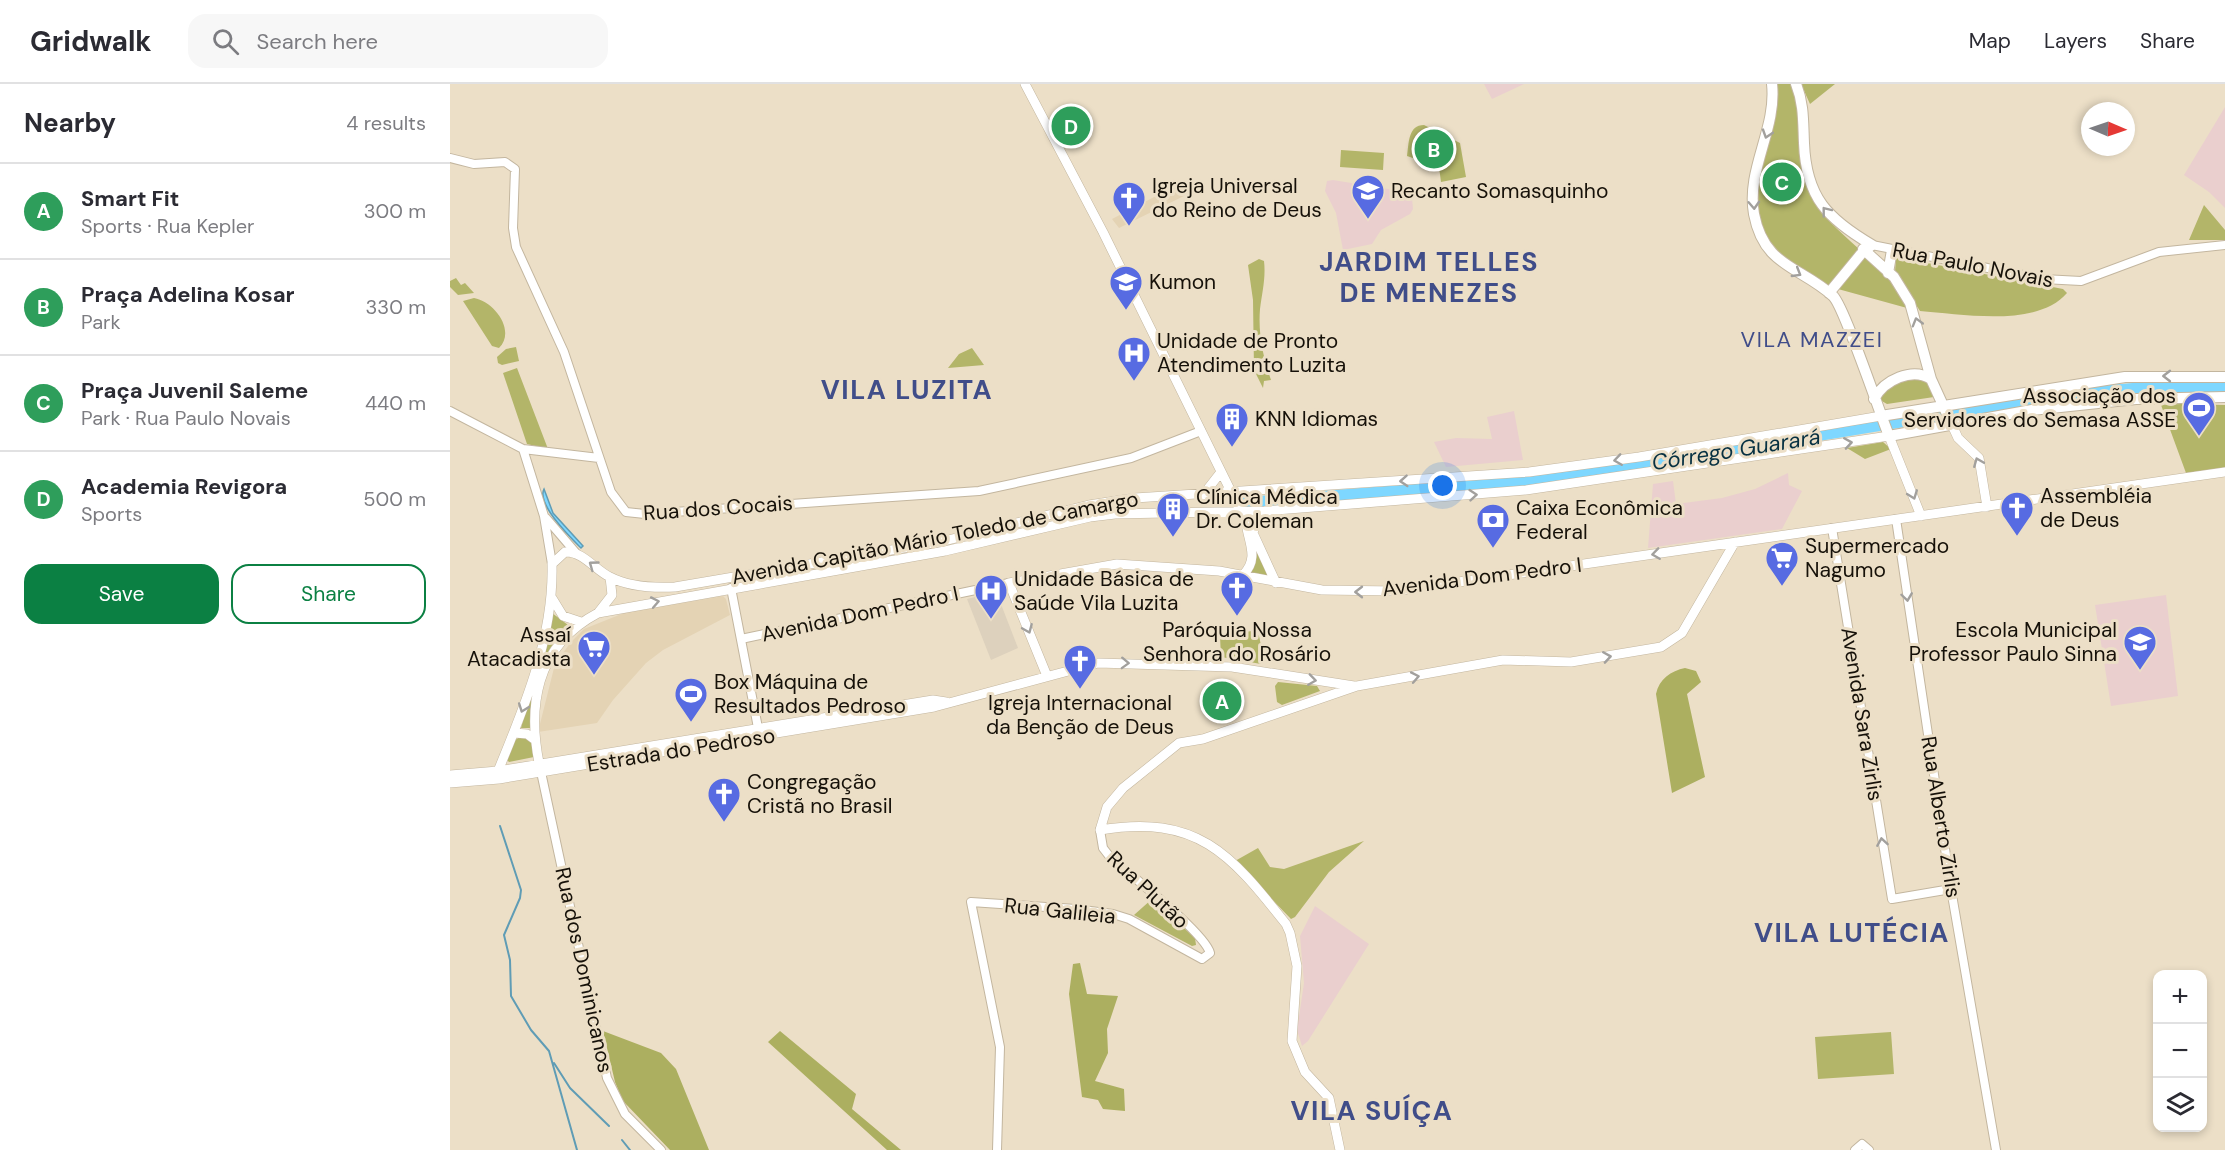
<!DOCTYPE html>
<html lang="en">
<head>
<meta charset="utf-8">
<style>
  :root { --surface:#fff; --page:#f7f7f7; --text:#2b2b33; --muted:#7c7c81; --line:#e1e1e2; --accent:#0b8043 }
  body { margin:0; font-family:"DM Sans",sans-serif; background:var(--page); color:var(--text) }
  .controls { position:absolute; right:18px; bottom:18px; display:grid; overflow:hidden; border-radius:12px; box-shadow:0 3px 9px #0003 }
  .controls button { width:54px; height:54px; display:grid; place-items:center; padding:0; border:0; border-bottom:2px solid var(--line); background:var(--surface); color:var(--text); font:30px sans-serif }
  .compass { position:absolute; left:1631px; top:18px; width:54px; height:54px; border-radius:50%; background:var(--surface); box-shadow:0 3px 9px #0003; rotate:92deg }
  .you { position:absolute; left:993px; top:402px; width:21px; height:21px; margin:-15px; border:4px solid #fff; border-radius:50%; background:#1a73e8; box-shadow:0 0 0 9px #1a73e833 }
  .badge { display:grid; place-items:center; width:39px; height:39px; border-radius:50%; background:var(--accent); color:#fff; font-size:20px; font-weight:700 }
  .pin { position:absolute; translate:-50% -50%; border:3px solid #fff; box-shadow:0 2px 6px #0006 }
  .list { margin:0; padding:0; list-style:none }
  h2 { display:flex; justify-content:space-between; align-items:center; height:78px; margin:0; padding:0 24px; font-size:26px }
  h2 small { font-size:20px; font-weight:400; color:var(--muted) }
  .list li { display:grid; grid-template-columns:39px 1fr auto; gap:18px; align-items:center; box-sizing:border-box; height:96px; padding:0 24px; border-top:2px solid var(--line) }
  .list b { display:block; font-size:22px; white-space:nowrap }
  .list p { margin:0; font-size:20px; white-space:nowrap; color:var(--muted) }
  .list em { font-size:20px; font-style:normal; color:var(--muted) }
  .actions { display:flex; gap:12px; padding:18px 24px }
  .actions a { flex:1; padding:14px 0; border:2px solid var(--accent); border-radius:18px; text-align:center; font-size:21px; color:var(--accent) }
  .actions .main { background:var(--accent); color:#fff }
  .icon { flex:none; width:33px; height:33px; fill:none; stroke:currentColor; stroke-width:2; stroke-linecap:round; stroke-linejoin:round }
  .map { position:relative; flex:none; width:1775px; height:1066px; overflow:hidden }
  header { display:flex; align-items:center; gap:36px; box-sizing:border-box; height:84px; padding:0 30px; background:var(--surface); border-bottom:2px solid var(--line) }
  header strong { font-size:28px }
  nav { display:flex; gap:33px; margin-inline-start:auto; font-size:21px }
  .search { width:420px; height:54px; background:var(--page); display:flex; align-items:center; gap:15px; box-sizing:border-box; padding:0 21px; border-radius:18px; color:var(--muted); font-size:22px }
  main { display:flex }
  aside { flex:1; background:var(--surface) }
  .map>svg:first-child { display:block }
  .built { fill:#e4d3b4 }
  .education { fill:#eacfce }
  .medical { fill:#ddd1bd }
  .green { fill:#b3b569 }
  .forest { fill:#acaf60 }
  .water { fill:#7ed7ff; stroke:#5f9cb5; stroke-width:1.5 }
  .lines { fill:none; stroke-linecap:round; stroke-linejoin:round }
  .stream { stroke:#5f9cb5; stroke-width:2 }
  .river { stroke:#7ed7ff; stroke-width:12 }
  .tertiary-casing { stroke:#c3b69f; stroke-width:10 }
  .secondary-casing { stroke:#c3b69f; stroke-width:10 }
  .primary-casing { stroke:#c3b69f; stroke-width:12 }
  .tertiary { stroke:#fff; stroke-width:8 }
  .secondary { stroke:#fff; stroke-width:9 }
  .primary { stroke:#fff; stroke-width:10 }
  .oneway { stroke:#a2a09d }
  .labels { text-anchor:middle; stroke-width:6; stroke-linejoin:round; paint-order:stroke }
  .poi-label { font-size:21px; fill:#161109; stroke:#ecdfc7; text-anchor:start }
  .street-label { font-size:21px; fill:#161109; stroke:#ecdfc7 }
  .neighbourhood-label { font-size:22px; letter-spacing:1.5px; fill:#404d89; stroke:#ecdfc7 }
  .water-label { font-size:22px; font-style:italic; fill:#073142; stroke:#ecdfc7 }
  .district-label { font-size:27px; font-weight:bold; letter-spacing:1.5px; fill:#404d89; stroke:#ecdfc7 }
</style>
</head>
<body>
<header>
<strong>Gridwalk</strong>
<div class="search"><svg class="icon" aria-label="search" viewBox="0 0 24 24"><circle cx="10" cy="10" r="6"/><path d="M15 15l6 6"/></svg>Search here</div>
<nav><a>Map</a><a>Layers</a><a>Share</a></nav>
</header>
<main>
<aside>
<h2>Nearby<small>4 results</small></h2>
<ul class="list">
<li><span class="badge" style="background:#2e9e5b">A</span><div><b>Smart Fit</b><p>Sports · Rua Kepler</p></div><em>300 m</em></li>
<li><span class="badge" style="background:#2e9e5b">B</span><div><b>Praça Adelina Kosar</b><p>Park</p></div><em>330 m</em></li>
<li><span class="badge" style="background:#2e9e5b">C</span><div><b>Praça Juvenil Saleme</b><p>Park · Rua Paulo Novais</p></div><em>440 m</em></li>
<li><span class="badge" style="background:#2e9e5b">D</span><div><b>Academia Revigora</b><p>Sports</p></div><em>500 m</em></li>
</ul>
<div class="actions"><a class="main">Save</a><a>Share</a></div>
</aside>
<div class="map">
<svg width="1775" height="1066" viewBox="0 0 1775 1066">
  <rect width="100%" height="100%" fill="#ecdfc7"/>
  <path class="built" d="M731,99L736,111L669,144L662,135Z
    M273,512L276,515L280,531L213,566L196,579L163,616L147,639L88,648L105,580L121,558L134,545L174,529Z"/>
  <path class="education" d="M1034,0H1074L1042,15Z
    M1775,23V124L1759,108L1734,91Z
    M883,96L956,108L962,114L963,125L960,130L931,146L922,160L893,166L886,129L875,107L877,97Z
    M1064,327L1073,376L996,383L984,358L1006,354L1042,355L1037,333Z
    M1338,389L1339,401L1352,407L1332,445L1198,464L1203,400L1223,397L1226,420L1272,414L1305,405Z
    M1716,511L1728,612L1661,622L1645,521Z
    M865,822L919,860L858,957L852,962L847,946L854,899L850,852Z"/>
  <path class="medical" d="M538,510L549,515L568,564L541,576L517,515Z"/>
  <path class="green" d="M1328,0H1343L1346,9L1357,104C1369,130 1388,146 1409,165L1378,203C1320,167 1297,150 1313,77C1316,65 1321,53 1324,41C1327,28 1326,13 1328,0Z
    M1351,0H1385L1360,20Z
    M974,41L1010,59L1016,93L991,98L989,83L957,72C959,59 958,41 974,41Z
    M891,66L934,69L933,86L890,83Z
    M1754,121L1775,146V156H1739Z
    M1416,171L1437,192L1457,224L1388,205Z
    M1446,173L1613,205L1617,209C1587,244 1512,230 1470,227L1445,188Z
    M809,175L814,177C816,194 812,209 810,225C808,250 813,273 821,296L814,297L813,304L804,286L803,216L798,181Z
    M6,194L11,201L15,199L24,209L8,211L0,203V197Z
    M24,214C45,218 66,247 49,264L42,262L13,217Z
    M66,263L69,277L52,281L48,279L47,273L56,265Z
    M522,264L534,281L498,284L509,270Z
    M67,284L98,365L77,360L53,289Z
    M1460,291L1475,295L1484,313L1437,320L1430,316L1431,307Z
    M1731,320L1775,321V384L1736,389L1711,321Z
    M1433,358L1441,365L1415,375L1397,364Z
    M800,453L820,492L798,489Z
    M102,529L118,541C91,569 81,605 80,644H71Z
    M808,546L814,578L811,580L771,573L770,552Z
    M828,598L867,602L870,607L832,621L827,618L825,602Z
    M71,652L81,656L84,673L59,678L57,676L64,657Z
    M914,757L879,788L845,833L841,835L785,777L808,764L820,783L834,785Z
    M702,815L745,854L746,861L742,862L684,831Z
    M1441,948L1444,990L1368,995L1365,953Z"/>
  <path class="forest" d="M1235,584L1246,587L1251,598L1237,610L1255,693L1222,709L1206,610C1209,595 1221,587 1235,584Z
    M630,879L637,910L668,912L657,945L658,969L645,997L674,1005L675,1027L653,1025L648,1016L632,1013L619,910L623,880Z
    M153,947L211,969L226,985L259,1066H220L173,1017L165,998Z
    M330,947L406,1010L402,1025L451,1066H437L318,958Z"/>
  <path class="water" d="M94,405L103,429L133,462L131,464C120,453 86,420 94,405Z"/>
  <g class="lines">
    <path class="stream" d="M50,742L71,806L70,814L54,851L60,876L61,912L81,946L99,967L127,1066
      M104,979L120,1004L159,1042
      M172,1056L180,1066"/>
    <path class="river" d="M795,419L1093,396L1607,312L1705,303L1775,302"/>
    <g class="tertiary-casing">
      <path id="tertiary" d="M0,74L24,80L55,78L65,85L63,144L66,163L114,268L161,408L176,428L195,430L529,407L681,374L751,347
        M1422,161L1593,195L1631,197L1709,168L1775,161
        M0,327L73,365L149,374
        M73,365L94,432L102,480
        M96,434L126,469
        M1446,435L1501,805L1546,1066
        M1382,444L1442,815L1501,805
        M281,504L309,649
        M291,555L559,499
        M91,688L157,994L175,1030L211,1066
        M547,1066L550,963L521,818L626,825L663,830L679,835L752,875L760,869C755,849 679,790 660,773L653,764L650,746
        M1405,1066L1412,1060L1419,1066"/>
    </g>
    <g class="secondary-casing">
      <path id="secondary" d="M575,0L653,148L796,438C798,458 810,474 793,491
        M1502,341L1508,354L1529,374L1537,423
        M753,411L771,388
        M815,427L806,438L803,449L826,499
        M102,514L113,532L131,538
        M148,529L162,511L160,493
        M597,592L559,499L667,480L769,487L872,506L946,507L1775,388
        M64,649L77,650L85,656
        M91,688C76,624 85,562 148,529L495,467L640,433L665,430L815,427L1076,406L1439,352L1471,432
        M0,691L48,687L483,616L496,618
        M49,695L48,687C75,622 104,552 102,480L115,468C133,467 145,486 160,493C179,503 204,504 225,503L494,457L639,421L685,414L1079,388L1189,373L1431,332
        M0,699L49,695L484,623L648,579L782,583L904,602
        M890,1066L879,1014L855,988L842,957L847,882L840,849L836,840C780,769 747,730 650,746L657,723L673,704L729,659L753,655L907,602L1053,576L1121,578L1211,563L1232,549L1285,458"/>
    </g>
    <g class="primary-casing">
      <path id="primary" d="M1322,0C1327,45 1296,85 1304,130C1314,183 1350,182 1383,212C1394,222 1430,330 1439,352L1582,326L1686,315L1775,313
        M1346,0C1354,20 1353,38 1354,59C1356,114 1378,135 1422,161L1411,170L1379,209
        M1413,165L1444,193L1460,219L1481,295L1502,341
        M1438,189L1442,166
        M1424,315C1434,296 1462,283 1481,295
        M1431,332L1675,293H1775"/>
    </g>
    <use href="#tertiary" class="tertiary"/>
    <use href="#secondary" class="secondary"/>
    <use href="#primary" class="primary"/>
  </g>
  <defs><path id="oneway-chevron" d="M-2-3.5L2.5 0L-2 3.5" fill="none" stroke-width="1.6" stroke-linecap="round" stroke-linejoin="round" transform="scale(1.5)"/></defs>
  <g class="oneway">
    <use href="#oneway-chevron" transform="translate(1317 50) rotate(108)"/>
    <use href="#oneway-chevron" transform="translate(1304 121) rotate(87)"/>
    <use href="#oneway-chevron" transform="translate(1376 127) rotate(-128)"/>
    <use href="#oneway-chevron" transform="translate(1347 189) rotate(31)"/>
    <use href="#oneway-chevron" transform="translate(1467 238) rotate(-106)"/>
    <use href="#oneway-chevron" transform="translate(1717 292) rotate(-180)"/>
    <use href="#oneway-chevron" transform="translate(1398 359) rotate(-9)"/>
    <use href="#oneway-chevron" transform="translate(1168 376) rotate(172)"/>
    <use href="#oneway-chevron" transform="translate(1528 378) rotate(-112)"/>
    <use href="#oneway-chevron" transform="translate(954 397) rotate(176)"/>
    <use href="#oneway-chevron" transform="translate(1023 411) rotate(-5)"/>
    <use href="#oneway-chevron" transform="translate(1463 411) rotate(69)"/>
    <use href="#oneway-chevron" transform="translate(1206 470) rotate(172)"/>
    <use href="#oneway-chevron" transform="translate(143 481) rotate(-144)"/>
    <use href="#oneway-chevron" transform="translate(909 508) rotate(180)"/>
    <use href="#oneway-chevron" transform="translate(1457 513) rotate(82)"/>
    <use href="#oneway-chevron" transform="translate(205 518) rotate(-11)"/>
    <use href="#oneway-chevron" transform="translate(578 545) rotate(67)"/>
    <use href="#oneway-chevron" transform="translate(1157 573) rotate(-9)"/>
    <use href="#oneway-chevron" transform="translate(675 579) rotate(2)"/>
    <use href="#oneway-chevron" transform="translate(965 593) rotate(-11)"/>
    <use href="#oneway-chevron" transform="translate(862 596) rotate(8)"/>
    <use href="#oneway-chevron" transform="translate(73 624) rotate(110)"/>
    <use href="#oneway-chevron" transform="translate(1432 758) rotate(-99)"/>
  </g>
  <defs>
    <g id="school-pin" transform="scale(1.725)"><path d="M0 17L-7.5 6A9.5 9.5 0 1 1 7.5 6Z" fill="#576be2" stroke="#ecdfc7"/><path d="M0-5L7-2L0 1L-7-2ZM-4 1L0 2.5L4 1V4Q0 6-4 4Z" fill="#fff"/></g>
    <g id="church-pin" transform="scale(1.725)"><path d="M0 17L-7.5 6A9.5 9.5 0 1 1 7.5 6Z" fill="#576be2" stroke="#ecdfc7"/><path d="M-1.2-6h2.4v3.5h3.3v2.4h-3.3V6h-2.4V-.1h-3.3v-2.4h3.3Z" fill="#fff"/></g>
    <g id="hospital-pin" transform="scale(1.725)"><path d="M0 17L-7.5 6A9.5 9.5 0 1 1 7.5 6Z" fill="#576be2" stroke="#ecdfc7"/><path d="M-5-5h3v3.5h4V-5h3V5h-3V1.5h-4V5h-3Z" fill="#fff"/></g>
    <g id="stadium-pin" transform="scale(1.725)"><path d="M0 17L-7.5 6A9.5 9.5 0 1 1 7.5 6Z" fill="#576be2" stroke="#ecdfc7"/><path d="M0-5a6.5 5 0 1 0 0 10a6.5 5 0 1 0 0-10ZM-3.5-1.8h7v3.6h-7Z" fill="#fff"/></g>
    <g id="building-pin" transform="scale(1.725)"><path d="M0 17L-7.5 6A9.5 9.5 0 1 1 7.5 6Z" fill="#576be2" stroke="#ecdfc7"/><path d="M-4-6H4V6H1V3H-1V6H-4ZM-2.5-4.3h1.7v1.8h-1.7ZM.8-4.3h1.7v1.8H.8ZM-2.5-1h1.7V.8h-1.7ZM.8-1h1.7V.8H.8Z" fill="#fff"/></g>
    <g id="bank-pin" transform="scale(1.725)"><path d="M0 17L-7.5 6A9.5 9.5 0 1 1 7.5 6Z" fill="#576be2" stroke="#ecdfc7"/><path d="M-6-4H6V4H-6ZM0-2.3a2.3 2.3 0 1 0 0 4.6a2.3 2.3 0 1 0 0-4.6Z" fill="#fff"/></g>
    <g id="supermarket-pin" transform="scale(1.725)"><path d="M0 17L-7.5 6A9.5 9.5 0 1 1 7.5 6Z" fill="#576be2" stroke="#ecdfc7"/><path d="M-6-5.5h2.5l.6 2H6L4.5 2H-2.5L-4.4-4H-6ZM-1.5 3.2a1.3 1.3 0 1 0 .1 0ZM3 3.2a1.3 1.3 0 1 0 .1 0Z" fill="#fff"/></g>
  </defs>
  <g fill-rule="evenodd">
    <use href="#school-pin" x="918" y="107"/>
    <use href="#church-pin" x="679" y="114"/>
    <use href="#school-pin" x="676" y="198"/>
    <use href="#hospital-pin" x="684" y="269"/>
    <use href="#stadium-pin" x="1749" y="324"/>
    <use href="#building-pin" x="782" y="335"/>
    <use href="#church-pin" x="1567" y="424"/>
    <use href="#building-pin" x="723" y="425"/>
    <use href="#bank-pin" x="1043" y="436"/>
    <use href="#supermarket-pin" x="1332" y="474"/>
    <use href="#church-pin" x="787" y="504"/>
    <use href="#hospital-pin" x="541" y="507"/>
    <use href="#school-pin" x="1690" y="558"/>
    <use href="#supermarket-pin" x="144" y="563"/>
    <use href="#church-pin" x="630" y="577"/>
    <use href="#stadium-pin" x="241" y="610"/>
    <use href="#church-pin" x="274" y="710"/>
  </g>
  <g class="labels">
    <g class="poi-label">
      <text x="702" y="109">Igreja Universal<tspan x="702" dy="24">do Reino de Deus</tspan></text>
      <text x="941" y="114">Recanto Somasquinho</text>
      <text x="699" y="205">Kumon</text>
      <text x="707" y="264">Unidade de Pronto<tspan x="707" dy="24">Atendimento Luzita</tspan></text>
      <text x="1726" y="319" text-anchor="end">Associação dos<tspan x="1726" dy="24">Servidores do Semasa ASSE</tspan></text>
      <text x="805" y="342">KNN Idiomas</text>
      <text x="1590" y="419">Assembléia<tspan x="1590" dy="24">de Deus</tspan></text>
      <text x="746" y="420">Clínica Médica<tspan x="746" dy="24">Dr. Coleman</tspan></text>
      <text x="1066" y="431">Caixa Econômica<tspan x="1066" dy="24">Federal</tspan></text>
      <text x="1355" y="469">Supermercado<tspan x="1355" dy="24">Nagumo</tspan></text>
      <text x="564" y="502">Unidade Básica de<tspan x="564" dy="24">Saúde Vila Luzita</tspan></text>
      <text x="787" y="553" text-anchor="middle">Paróquia Nossa<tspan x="787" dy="24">Senhora do Rosário</tspan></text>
      <text x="1667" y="553" text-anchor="end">Escola Municipal<tspan x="1667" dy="24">Professor Paulo Sinna</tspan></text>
      <text x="121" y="558" text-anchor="end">Assaí<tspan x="121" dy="24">Atacadista</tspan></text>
      <text x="264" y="605">Box Máquina de<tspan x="264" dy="24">Resultados Pedroso</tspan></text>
      <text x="630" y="626" text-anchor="middle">Igreja Internacional<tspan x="630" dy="24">da Benção de Deus</tspan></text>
      <text x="297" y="705">Congregação<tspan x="297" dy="24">Cristã no Brasil</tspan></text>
    </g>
    <g class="street-label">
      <text transform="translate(1523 181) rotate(11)" y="7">Rua Paulo Novais</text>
      <text transform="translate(268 424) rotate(-4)" y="7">Rua dos Cocais</text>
      <text transform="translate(485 454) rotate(-11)" y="7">Avenida Capitão Mário Toledo de Camargo</text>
      <text transform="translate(1032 493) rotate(-7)" y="7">Avenida Dom Pedro I</text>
      <text transform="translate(410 530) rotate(-12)" y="7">Avenida Dom Pedro I</text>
      <text transform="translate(1412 630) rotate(81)" y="7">Avenida Sara Zirlis</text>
      <text transform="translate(231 666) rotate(-9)" y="7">Estrada do Pedroso</text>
      <text transform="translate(1491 733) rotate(81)" y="7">Rua Alberto Zirlis</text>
      <text transform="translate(698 806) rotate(43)" y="7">Rua Plutão</text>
      <text transform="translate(610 827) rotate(6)" y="7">Rua Galileia</text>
      <text transform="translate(134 886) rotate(78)" y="7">Rua dos Dominicanos</text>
    </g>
    <g class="neighbourhood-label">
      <text x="1362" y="263">VILA MAZZEI</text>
    </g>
    <g class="water-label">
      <text transform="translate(1286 365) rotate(-9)" y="8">Córrego Guarará</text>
    </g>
    <g class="district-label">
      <text x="979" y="187">JARDIM TELLES<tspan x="979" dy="31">DE MENEZES</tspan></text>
      <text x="457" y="315">VILA LUZITA</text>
      <text x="1402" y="858">VILA LUTÉCIA</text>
      <text x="922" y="1036">VILA SUÍÇA</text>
    </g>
  </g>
</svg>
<div class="controls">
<button>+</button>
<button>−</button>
<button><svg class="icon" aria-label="layers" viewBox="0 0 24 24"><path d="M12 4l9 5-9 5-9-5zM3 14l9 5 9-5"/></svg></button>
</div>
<svg class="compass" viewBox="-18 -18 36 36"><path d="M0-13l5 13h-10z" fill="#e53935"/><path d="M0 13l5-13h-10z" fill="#7c7c81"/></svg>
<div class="you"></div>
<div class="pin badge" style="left:772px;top:617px;background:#2e9e5b">A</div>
<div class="pin badge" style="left:984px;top:65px;background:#2e9e5b">B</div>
<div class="pin badge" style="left:1332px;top:98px;background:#2e9e5b">C</div>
<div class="pin badge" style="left:621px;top:42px;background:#2e9e5b">D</div>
</div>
</main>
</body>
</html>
